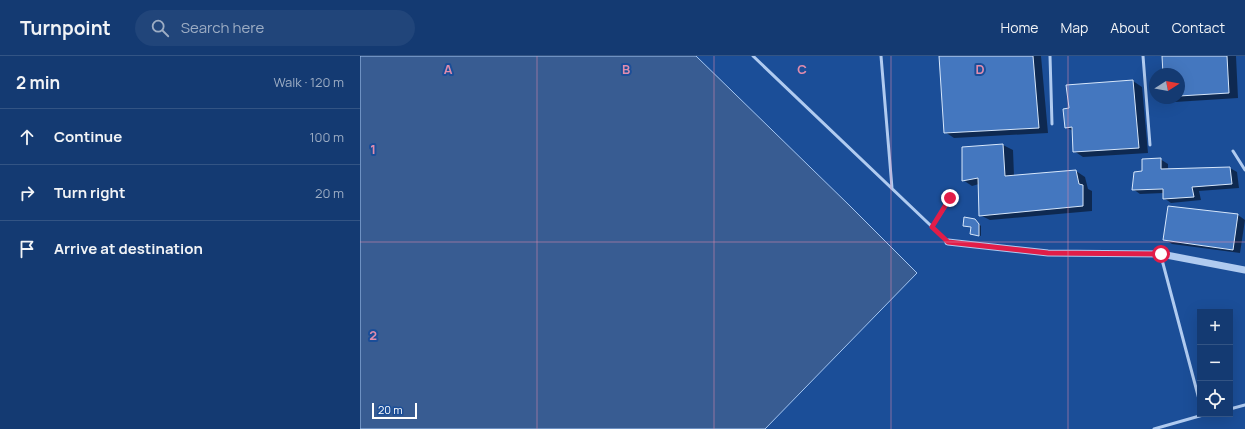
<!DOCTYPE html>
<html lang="en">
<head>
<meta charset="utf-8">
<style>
  :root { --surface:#143a72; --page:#21457a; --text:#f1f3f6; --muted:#9dadc4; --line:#335484 }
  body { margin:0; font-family:Manrope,sans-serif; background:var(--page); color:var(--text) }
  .controls { position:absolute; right:12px; bottom:12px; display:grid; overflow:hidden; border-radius:0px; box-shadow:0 4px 16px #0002 }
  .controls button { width:36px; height:36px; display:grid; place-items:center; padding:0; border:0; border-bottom:1px solid var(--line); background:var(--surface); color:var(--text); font:20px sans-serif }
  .compass { position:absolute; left:789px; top:12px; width:36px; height:36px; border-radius:50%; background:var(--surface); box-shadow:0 4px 16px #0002; rotate:79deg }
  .scale { position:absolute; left:12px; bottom:10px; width:45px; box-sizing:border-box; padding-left:4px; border:2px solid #fff; border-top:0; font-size:11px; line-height:14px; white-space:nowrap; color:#fff; -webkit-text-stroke:3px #1b4e98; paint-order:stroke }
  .stop { position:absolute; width:12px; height:12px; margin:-9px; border:3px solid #e11d48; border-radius:50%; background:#fff }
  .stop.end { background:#e11d48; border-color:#fff; box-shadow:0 1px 4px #0008 }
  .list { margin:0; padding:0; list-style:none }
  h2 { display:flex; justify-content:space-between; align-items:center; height:52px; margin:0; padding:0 16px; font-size:17px }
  h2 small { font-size:13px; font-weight:400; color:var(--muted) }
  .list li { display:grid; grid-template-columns:26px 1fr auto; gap:12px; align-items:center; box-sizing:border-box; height:56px; padding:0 16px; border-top:1px solid var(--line) }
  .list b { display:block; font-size:15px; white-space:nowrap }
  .list em { font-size:13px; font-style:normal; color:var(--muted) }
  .icon { flex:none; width:22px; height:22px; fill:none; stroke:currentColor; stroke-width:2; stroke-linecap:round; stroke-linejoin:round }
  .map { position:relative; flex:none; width:885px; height:373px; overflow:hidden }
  header { display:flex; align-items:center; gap:24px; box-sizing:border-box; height:56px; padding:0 20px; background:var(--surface); border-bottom:1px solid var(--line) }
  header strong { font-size:19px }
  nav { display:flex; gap:22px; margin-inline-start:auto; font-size:14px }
  .search { width:280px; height:36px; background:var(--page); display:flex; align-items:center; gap:10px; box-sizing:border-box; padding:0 14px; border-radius:22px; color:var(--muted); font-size:15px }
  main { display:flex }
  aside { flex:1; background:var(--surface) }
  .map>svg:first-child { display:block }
  .water { fill:#385c92; stroke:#a4c6f2 }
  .shadow { fill:#0007 }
  .building { fill:#4477bf; stroke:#d7e7fb }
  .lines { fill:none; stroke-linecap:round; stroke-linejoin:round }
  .service { stroke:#b0cbf0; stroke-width:3 }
  .tertiary { stroke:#b0cbf0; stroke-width:7 }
  .route { stroke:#e11d48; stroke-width:5 }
  .grid { fill:none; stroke:#e08cad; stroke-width:1; stroke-opacity:0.55 }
  .grid-label { font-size:13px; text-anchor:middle; font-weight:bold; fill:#e08cad; stroke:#1b4e98; stroke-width:4; stroke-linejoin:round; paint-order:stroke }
</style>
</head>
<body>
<header>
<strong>Turnpoint</strong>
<div class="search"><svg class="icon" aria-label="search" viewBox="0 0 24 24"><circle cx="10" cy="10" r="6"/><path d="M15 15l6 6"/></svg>Search here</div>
<nav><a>Home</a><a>Map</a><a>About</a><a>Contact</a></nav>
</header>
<main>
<aside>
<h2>2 min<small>Walk · 120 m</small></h2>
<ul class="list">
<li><svg class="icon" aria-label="ahead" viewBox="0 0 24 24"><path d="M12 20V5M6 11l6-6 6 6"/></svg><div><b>Continue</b></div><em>100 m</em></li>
<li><svg class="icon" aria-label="right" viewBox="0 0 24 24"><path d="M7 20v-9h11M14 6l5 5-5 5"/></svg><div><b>Turn right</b></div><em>20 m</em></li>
<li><svg class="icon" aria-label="arrive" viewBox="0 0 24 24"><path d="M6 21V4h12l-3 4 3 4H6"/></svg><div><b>Arrive at destination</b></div></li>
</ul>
</aside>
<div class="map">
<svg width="885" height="373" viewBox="0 0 885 373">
  <rect width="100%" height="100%" fill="#1b4e98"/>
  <path class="water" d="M0,0H336L489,149L557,217L405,373H0Z"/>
  <path class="shadow" d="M588,0H681L688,77L594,82L585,76Z
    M803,0H876L878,42L815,46L808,42H819V18H804Z
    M773,25L782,31L788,97L723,101L714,95L713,75L706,71L710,53Z
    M643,89L653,94L654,120L716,115L725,121L728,133L732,135V155L630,164L620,159L619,128L612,130L603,124V92Z
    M800,103L808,108V114L870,112L877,116L879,132L839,135L841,144L811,147L804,142V137L780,138L773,133L783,116Z
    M878,159L885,164L880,197L812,188L804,183Z
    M615,164L621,170V180L614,178L612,171L604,170Z"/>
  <path class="building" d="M579,0H673L679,72L584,77Z
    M802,0H867L869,37L819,40V18H803Z
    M773,24L779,92L713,96L712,71L705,72L703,53L709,52L706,29Z
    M643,88L645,120L716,114L719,128L723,129V150L619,160L618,122L602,125V91Z
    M801,102V113L870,111L872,128L832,131L834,141L803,143V133L772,134L774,116L782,115V103Z
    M808,150L878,158L873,194L803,184Z
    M604,161L615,163L619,168V180L610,178L611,171L603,170Z"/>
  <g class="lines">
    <path class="service" d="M393,0L588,186
      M521,0L532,132
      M690,0L692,68
      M783,0L790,89
      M873,95L885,114
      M572,171L591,142
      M801,200L840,347
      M870,353L885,349
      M794,373L843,359V358"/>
    <path class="tertiary" d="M588,186L688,197L801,198L885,214"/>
  </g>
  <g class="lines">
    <path class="route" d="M590,142L572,171L588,186L688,197L801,198"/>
  </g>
  <path class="grid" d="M177,0V373M354,0V373M531,0V373M708,0V373M0,186H885"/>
  <g class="grid-label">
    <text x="88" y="18">A</text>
    <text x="266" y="18">B</text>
    <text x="442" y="18">C</text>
    <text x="620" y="18">D</text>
    <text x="13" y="98">1</text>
    <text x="13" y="284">2</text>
  </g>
</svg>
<div class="controls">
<button>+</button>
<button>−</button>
<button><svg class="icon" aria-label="locate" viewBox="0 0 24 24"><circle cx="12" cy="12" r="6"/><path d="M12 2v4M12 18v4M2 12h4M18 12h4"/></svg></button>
</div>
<svg class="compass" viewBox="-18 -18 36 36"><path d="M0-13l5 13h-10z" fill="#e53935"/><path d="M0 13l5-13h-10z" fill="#9dadc4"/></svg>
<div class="scale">20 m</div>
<div class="stop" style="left:801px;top:198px"></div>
<div class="stop end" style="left:590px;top:142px"></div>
</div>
</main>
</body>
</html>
